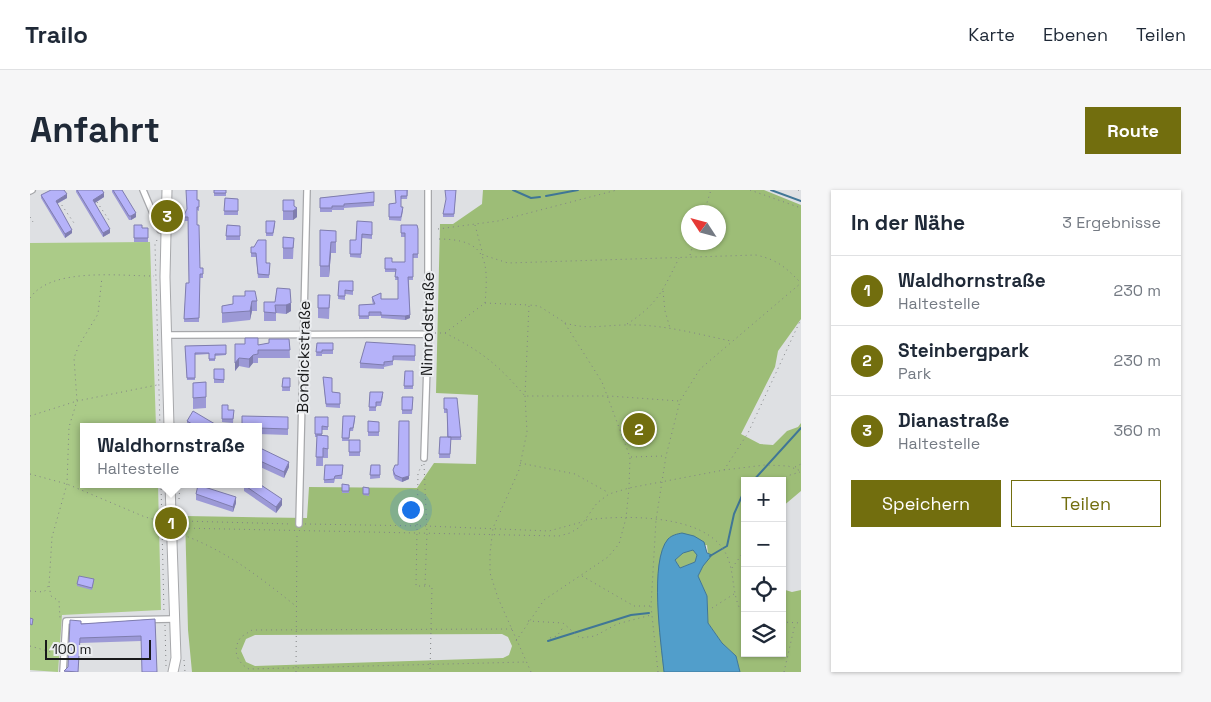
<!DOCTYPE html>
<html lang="de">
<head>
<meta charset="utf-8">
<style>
  :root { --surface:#fff; --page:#f6f6f7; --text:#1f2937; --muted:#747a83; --line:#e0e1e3; --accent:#726e0e }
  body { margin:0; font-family:"Space Grotesk",sans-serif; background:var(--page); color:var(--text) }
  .controls { position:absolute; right:15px; bottom:15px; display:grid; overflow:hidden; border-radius:0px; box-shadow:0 1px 4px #0004 }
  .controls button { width:45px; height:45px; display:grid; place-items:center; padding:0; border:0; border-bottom:1px solid var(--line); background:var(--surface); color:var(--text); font:25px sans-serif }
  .compass { position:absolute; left:651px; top:15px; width:45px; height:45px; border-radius:50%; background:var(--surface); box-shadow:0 1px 4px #0004; rotate:306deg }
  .scale { position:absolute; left:15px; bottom:12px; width:106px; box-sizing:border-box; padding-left:5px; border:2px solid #191a1b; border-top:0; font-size:14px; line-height:18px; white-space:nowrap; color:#191a1b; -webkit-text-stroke:4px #ebedf0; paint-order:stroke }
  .you { position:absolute; left:380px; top:319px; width:18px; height:18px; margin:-12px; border:4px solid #fff; border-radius:50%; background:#1a73e8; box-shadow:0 0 0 8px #1a73e833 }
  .badge { display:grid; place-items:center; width:32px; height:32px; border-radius:50%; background:var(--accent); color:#fff; font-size:16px; font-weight:700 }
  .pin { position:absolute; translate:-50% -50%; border:2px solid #fff; box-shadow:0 1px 5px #0006 }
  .popup { position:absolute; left:50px; top:233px; width:182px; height:65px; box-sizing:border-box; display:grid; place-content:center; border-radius:0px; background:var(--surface); filter:drop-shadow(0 1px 4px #0005); font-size:16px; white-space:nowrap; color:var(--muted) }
  .popup b { font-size:19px; color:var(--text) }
  .popup::after { content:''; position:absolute; left:50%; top:100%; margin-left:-10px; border:10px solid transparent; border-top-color:var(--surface) }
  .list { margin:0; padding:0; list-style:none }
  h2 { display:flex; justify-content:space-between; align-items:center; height:65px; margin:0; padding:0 20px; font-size:21px }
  h2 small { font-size:16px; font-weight:400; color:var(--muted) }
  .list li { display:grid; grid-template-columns:32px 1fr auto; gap:15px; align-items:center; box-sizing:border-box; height:70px; padding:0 20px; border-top:1px solid var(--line) }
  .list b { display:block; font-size:19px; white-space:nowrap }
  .list p { margin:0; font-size:16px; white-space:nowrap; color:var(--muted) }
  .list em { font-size:16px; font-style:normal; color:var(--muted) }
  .actions { display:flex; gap:10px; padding:15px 20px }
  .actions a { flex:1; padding:11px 0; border:1px solid var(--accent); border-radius:0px; text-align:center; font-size:18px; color:var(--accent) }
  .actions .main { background:var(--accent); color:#fff }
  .icon { flex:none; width:28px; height:28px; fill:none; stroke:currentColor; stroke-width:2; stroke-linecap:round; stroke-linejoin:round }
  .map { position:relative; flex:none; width:771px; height:482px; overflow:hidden; border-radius:0px }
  header { display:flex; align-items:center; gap:30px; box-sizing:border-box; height:70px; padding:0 25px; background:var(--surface); border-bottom:1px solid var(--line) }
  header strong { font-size:24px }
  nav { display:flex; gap:28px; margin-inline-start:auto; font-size:18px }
  .intro { display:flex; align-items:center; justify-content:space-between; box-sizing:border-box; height:120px; padding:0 30px }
  h1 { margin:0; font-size:35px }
  .button { padding:12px 22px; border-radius:0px; background:var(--accent); color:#fff; font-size:18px; font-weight:700 }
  main { display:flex; gap:30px; padding:0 30px }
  aside { flex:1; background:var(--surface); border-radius:0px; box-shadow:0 1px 4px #0004 }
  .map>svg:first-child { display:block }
  .green { fill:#abcb88 }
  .forest { fill:#9dbd77; fill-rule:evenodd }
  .water { fill:#519ecb; stroke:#407696; fill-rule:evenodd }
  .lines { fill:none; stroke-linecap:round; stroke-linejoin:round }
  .stream { stroke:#407696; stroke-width:2 }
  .street-casing { stroke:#a7a8ab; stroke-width:8 }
  .secondary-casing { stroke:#a7a8ab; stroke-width:11 }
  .path { stroke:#818385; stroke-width:1; stroke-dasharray:1 4; stroke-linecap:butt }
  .street { stroke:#fff; stroke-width:5.5 }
  .secondary { stroke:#fff; stroke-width:9 }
  .wall { fill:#9c99d6 }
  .shaded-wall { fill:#7f7dae }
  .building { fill:#b5b2f9; stroke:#7f7dae }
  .labels { text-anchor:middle; stroke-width:4; stroke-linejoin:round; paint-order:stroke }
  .street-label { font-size:16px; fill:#191a1b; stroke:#ebedf0 }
</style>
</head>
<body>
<header>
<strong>Trailo</strong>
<nav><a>Karte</a><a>Ebenen</a><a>Teilen</a></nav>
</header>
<div class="intro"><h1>Anfahrt</h1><a class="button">Route</a></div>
<main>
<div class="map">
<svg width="771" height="482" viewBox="0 0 771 482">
  <rect width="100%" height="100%" fill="#dee0e3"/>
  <path class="green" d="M120,52L126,237H54V294H128L131,420L32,425L28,482L0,480V53Z"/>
  <path class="forest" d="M453,0H734L771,15V129L748,161L745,177L711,244L730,254L743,255L757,241L768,237L771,233V301L752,317V291H715V463H752V399L762,402L771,400V482H710L706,466L692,453L678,433L677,406L668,386L678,365L677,355L632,363L628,387L634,482H162L158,440L155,326L277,328L279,297L387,298L404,273L446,274L448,205L406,203L410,34H423L452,14ZM658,22H688V52H658ZM472,444L478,447L482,456L479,465L473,468L225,476L216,472L211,461L216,449L225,445Z
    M663,359L667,365L665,372L650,378L645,370L653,363Z"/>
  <path class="water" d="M652,343L664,346L674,352L677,363L682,365L673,376L668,386L677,406L678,433L692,453L706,466L710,482H634C631,453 619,371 638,349C642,345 647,344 652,343ZM663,360L667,365L665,372L650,378L645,370L653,363Z"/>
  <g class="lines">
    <path class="stream" d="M483,0L501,8L510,7
      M741,0L771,11
      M516,6L548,0
      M723,291L771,238
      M680,366L697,356L704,324L715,299
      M518,451L601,425L619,423"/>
    <g class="street-casing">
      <path id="street" d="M113,0L130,40L137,42
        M0,1L2,0
        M137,145L398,144
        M394,268L398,144V0
        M269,334L277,0
        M33,482L36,431L144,429"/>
    </g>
    <g class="secondary-casing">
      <path id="secondary" d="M137,0L135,87L139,237
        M140,294L146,468L143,482"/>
    </g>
    <path class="path" d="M720,0L771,18
      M768,0L771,1
      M29,11L44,33
      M67,12L79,30
      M674,22L681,0
      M0,27L3,32
      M445,35L453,65L478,73L726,65C748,70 755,77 770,92
      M408,39L468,31L587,0
      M127,50L125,54L130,237
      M660,65L664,52
      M633,101L635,121L640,138
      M0,108C21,77 90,86 124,86
      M455,113L499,115L495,206L497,242L489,280L463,338L460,363V383L468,408L501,482
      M535,133C558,140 573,135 597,135C632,134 667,144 701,151
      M597,134C628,114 633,100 649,68
      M405,143H415L455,113C459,69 456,49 408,49
      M415,143C453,162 468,175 495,206H579L649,211
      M0,226L47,211L44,168L49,155L68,124L72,87
      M601,267L634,266
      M490,273L545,284L579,303
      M394,274L397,343L395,395
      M392,275L388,283L386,396H402L400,482
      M765,277L771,274
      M694,280L718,243L771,129
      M0,284L37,294L115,327L130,331
      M752,291L757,286L770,282
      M131,294L134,423
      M149,309L150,294
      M556,330C593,325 670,324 693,359C705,376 701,398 709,417L715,420
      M152,331L262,334
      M275,334L396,336L519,341L552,332
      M149,338L529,346L540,343L550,337L567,313L579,304L599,298L694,280L735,275L758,276L771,281
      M153,345C197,361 231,388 267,417
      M702,378L715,360
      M552,386L604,416H620
      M19,396L21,406L29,411L30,428
      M0,401L14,402L19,395L22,347L37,294L39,237L47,211L127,195
      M682,418L704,404
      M498,431L533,433L550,448L565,446L587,434L621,425
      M752,432L771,433
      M135,435L136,476
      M482,439L222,440L211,447C202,459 206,472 219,479L496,472
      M520,448L527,446L534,436
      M486,451L514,410L578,367L589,354L596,328L599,298L600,267L572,192L534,132L509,116L499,115
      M0,456L28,464
      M154,470L155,482
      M266,482L267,342
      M628,482L621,416L626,330L636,266L650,211L670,179L771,93
      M754,482L765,434"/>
    <use href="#street" class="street"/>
    <use href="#secondary" class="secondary"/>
  </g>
  <path class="wall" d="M46,0H72L74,7L65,13L80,43L73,47L46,2Z
    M82,0H92L106,27L101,30H99L82,2Z
    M184,0H196V6H184Z
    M365,0H378L377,9H371V17L373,21L371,31L359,30V14L366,13Z
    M426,0L424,27H413V24Z
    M344,2V16L314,18V20H302V22H290V8Z
    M11,5L37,8L27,14L42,43L35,48L11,8Z
    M195,8L208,9V25H194Z
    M167,10H169V21L167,20V35L170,78H173V88H170L169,132H154L156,93H159L158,31H153V27Z
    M253,10L264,16L267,27L263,30H253Z
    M236,31L245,35L243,46H236Z
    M342,32V49L332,48L331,68L320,67V50H326Z
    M104,35L112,38H118V52H104Z
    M197,35L210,36V50H196Z
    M371,35L388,39V68H383V90H379L380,128L375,130L351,128V126H339V129H329V115L343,114L342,111V107L351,109H368V90H365L366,82H355V68L362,72H375V47H371Z
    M290,40L306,41V63H301L299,87H290Z
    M253,47L264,48L263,69H253Z
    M221,57L240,76L239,88H228L226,67H221Z
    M309,91H323V105L315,104V110L308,109Z
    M247,98L261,121L256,124L246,123V131H234V112H245Z
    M288,105H300L299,129L288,128Z
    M203,106L227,111V121H222L220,130L192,133V116L203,114Z
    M259,149L260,168H228V173H223L219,178L209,176L205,181V154L228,155L239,153Z
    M287,153H303V164H292V166H286Z
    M196,155V165L185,166V171H179V164L165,165V190H157L155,156Z
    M385,155V171L363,170V175L354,177V179L330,178V173Z
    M184,179H194V193H184Z
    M375,181H383V199H374Z
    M293,187L302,202L310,203V218L296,217Z
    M253,188H260V201H252Z
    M176,192V218L163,219V193Z
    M340,202L353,206L351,216H346V221H339Z
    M372,207H383L382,224H372Z
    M414,208L431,247V250H421L420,268H409L410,247H417V223H414Z
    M192,215L198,220H204L203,233L192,232Z
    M313,226L325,230L323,241H320L319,251H312Z
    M258,227V245L228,244V237Z
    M285,227H298V240H292V245L298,246V268H293V276H286L287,247H285Z
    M157,231L190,237H157Z
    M338,231L349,232V246H338Z
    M319,250H330V266H319Z
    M228,257L259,277L254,288L228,276Z
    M295,275H313L312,289H305L304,293H294Z
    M341,275H350V288L340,289Z
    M363,280L379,289L372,292L365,289L363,284Z
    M312,294L319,295V303H312Z
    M214,295L252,315L246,323L214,301Z
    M333,297L339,298V306L333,305Z
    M166,304L206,313L203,322L166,310Z
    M64,391L62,400L47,396V394Z
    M125,429L111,451L50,453L48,482H34L38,477L51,434Z"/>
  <path class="shaded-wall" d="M74,3V7L63,14V10Z
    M37,4V8L26,14V11Z
    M267,18V27L263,30V21Z
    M106,23V27L101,30V26Z
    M80,39V43L73,47V43Z
    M42,40V43L35,48V44Z
    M301,52V63L299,87V76Z
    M222,111V121L220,130V121Z
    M261,113V121L256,124V115Z
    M380,125V128L375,130V126Z
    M223,165V173L219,178V169Z
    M209,168V176L205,181V173Z
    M259,272V277L254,288V282Z
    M379,286V289L372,292V288Z
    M206,307V313L203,322V317Z
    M252,309V315L246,323V317Z"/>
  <path class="building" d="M21,0H34L37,4L26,11L42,40L35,44L11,5Z
    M47,0H72L74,3L63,10L80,39L73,43Z
    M83,0H92L106,23L101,26H99Z
    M156,0H167V10H169V17H167V35H169L170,78H173V84H170L169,128L154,129L156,93H159L158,27H153L157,19Z
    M184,0H196V3H184Z
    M365,0H377V6H371V17H373L371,27H359V14L366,13Z
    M415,0H426L424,24H413L416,9Z
    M344,2V12L314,14V16H302V18H290V8Z
    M195,8L208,9V21H194Z
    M253,10H264V16L267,18L263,21H253Z
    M236,31H245L243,43H236Z
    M327,31L342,32V45L332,44L331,64H320V50H326Z
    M104,35H112V38H118V48H104Z
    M197,35L210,36V46H196Z
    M371,35H387L388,39V64H383V87H378L380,125L375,126L351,125V122H339V126H329V115L345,114L342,107L351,103V109H368V87H365L366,79H355V68H362V72H375V43H371Z
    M290,40L306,41V52H301L299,76H290Z
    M253,47L264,48L263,58H253Z
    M228,50H236V73H240L239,85L228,84L226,63H221V57H224Z
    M309,91H323V101L315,100V106H308Z
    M247,98L260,99L261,113L256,115H245L246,123L234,122V112H245Z
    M215,101H225L227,111H222L220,121L192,123V116L203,114V106H215Z
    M288,105H300L299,118H288Z
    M215,148H228V155L239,153V149H259L260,160H228V164L223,165L219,169L209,168L205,173V154H215Z
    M336,152L385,155V166H363V171L354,172V175L330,173Z
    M287,153H303V160H292V162H286Z
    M196,155V164H185V169H179V163H165V188H157L155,156Z
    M184,179H194V190L184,189Z
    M375,181H383V196H374Z
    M293,187L302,188V202L310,203V214H296Z
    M253,188H260V197H252Z
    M176,192V207L163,208V193Z
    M340,202H353L351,212H346V217H339Z
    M372,207H383L382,220H372Z
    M414,208H427L431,247H418L417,219H414Z
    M192,215H198V220H204L203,229H192Z
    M163,221L190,237H167L157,231Z
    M212,226L258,227V239L228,238V237H212Z
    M313,226H325L323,238H320L319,248H312Z
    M285,227H298V237L292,236V244H285Z
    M338,231L349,232V242H338Z
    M369,231H379V286L372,288L365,285L363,280L365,275H368Z
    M287,245L298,246V259L293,258V267H286Z
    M410,247H421L420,264H409Z
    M319,250H330V262H319Z
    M228,257L259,272L254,282L228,270Z
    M295,275H313L312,285L305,286L304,289L294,290Z
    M341,275H350V285H340Z
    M228,293L252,309L246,317L214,295V294H228Z
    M312,294L319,295V301H312Z
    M168,295L206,307L203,317L166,304Z
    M333,297L339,298V304H333Z
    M49,386L64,389L62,398L47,394Z
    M0,428L3,429L2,435L0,434Z
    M125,429L127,482H112L111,446L50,448L48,482L34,481L38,477L40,430L51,431V434Z"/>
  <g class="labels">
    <g class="street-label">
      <text transform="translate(397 134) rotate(-89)" y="6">Nimrodstraße</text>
      <text transform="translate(273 167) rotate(-89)" y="6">Bondickstraße</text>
    </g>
  </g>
</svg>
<div class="controls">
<button>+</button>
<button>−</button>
<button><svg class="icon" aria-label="locate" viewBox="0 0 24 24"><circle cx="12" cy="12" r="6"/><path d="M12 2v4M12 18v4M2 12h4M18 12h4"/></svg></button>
<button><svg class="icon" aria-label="layers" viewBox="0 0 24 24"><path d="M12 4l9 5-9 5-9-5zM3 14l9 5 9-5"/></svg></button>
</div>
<svg class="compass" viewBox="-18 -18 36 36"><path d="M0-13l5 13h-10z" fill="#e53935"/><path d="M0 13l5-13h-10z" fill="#747a83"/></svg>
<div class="scale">100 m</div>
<div class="you"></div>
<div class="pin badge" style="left:141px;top:333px">1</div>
<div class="popup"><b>Waldhornstraße</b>Haltestelle</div>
<div class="pin badge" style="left:609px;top:239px">2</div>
<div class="pin badge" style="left:137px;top:26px">3</div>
</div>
<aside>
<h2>In der Nähe<small>3 Ergebnisse</small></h2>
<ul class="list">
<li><span class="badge">1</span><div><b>Waldhornstraße</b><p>Haltestelle</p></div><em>230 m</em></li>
<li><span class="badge">2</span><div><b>Steinbergpark</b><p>Park</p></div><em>230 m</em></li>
<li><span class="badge">3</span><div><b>Dianastraße</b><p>Haltestelle</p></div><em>360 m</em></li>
</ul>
<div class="actions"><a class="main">Speichern</a><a>Teilen</a></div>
</aside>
</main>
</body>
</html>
